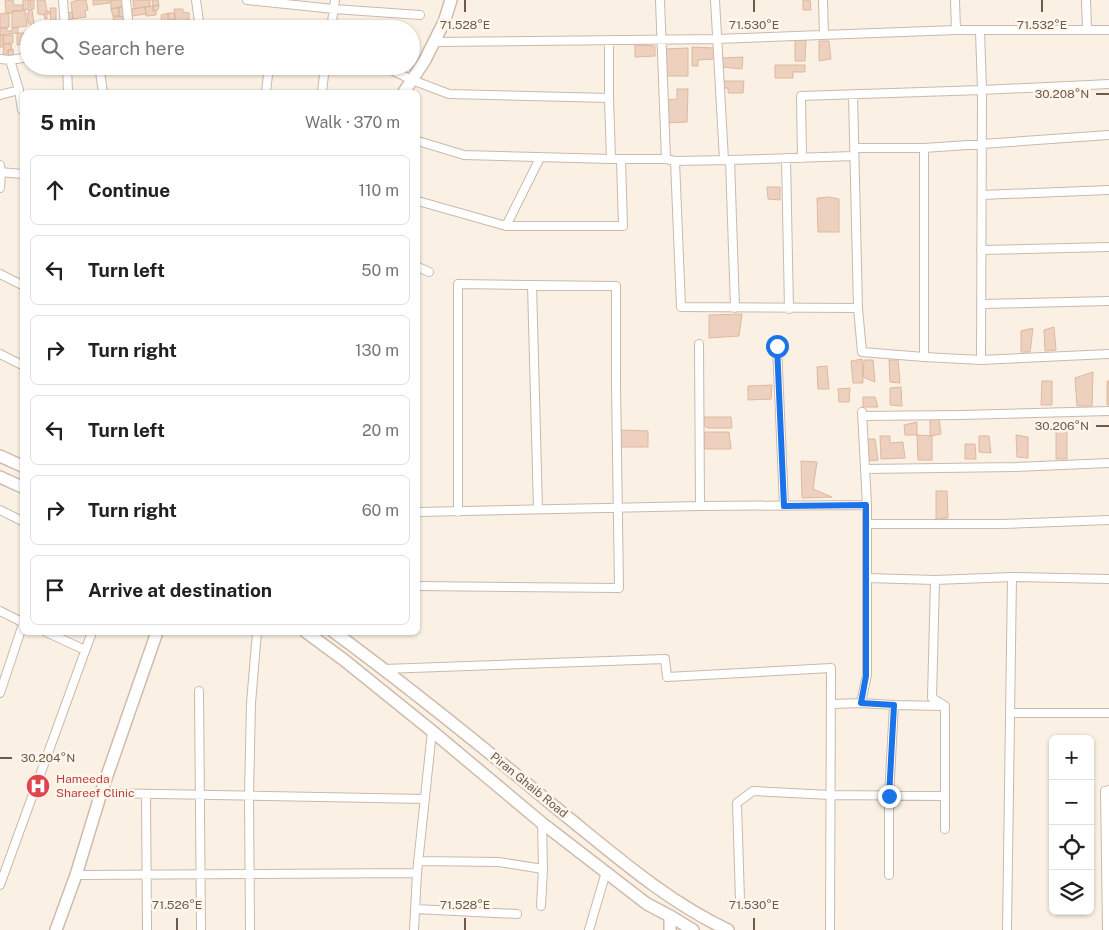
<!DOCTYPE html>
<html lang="en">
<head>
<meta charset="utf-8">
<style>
  :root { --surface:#fff; --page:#f2f2f2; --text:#202124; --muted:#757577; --line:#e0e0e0 }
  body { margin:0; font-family:"Public Sans",sans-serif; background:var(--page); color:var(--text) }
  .controls { position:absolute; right:15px; bottom:15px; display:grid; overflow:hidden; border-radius:8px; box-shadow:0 1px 4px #0004 }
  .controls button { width:45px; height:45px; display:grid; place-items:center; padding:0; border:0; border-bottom:1px solid var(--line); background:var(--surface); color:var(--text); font:25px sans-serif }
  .stop { position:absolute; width:15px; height:15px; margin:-11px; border:4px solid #1a73e8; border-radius:50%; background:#fff }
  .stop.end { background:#1a73e8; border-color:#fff; box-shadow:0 1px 5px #0008 }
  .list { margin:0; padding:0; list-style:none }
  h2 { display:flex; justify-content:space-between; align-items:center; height:65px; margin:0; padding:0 20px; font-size:21px }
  h2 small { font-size:16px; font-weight:400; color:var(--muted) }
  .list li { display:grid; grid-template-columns:32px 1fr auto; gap:15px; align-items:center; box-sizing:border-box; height:70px; margin:0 10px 10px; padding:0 10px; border:1px solid var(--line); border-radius:8px }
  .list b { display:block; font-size:19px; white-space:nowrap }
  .list em { font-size:16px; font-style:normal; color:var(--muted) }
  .icon { flex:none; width:28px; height:28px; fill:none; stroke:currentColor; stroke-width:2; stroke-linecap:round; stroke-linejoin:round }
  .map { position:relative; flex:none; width:1109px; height:930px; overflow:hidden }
  .search { position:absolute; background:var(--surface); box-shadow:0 1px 4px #0004; left:20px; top:20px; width:400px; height:55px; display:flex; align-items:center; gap:12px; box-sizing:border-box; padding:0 18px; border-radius:28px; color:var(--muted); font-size:19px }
  .panel { position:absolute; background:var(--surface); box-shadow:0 1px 4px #0004; left:20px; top:90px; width:400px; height:545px; border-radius:8px }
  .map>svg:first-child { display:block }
  .building { fill:#edd1be; stroke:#deb8a0 }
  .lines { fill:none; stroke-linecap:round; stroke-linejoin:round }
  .street-casing { stroke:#cab9ac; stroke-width:10 }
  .secondary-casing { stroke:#cfbbac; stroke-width:14 }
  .street { stroke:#fff; stroke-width:8 }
  .secondary { stroke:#fff; stroke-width:11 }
  .route { stroke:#1a73e8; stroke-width:6 }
  .ticks { fill:none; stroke:#70594c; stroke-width:2 }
  .labels { text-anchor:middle; stroke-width:5; stroke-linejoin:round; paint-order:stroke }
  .health-label { font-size:12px; fill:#be3a42; stroke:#fdf6ea; text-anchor:start }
  .street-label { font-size:12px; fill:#70594c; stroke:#fdf6ea }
  .ticks-label { font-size:12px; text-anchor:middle; fill:#70594c; stroke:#fdf6ea; stroke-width:5; stroke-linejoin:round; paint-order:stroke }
</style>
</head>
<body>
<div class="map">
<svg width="1109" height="930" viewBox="0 0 1109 930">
  <rect width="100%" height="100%" fill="#faf1e4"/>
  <path class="building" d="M5,0H13L14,5H23V11H12V13H6Z
    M23,0H29V10L23,9Z
    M30,0H34V9H31Z
    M37,0H45L47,11L44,15L38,14Z
    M79,0H86L88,10L85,11L86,17L73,19L71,2Z
    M93,0H110V3L93,5Z
    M111,0H123V7L111,9Z
    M133,0H150V6L134,9Z
    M152,0H158L159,5L153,6Z
    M803,0H810L811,10H803Z
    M159,5L158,10L153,11V6Z
    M153,6V11L156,10V15L146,16L145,7Z
    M119,7H125V17L119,16Z
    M119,7V16H113L111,9Z
    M145,7L146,14L132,16V9Z
    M50,8H56V22L51,23Z
    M174,9H183V12L189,13V20L175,21Z
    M25,10L27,26L12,28V11Z
    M29,10H32L35,29H31L30,23H28L27,13H29Z
    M47,11L50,12V14H47V19H45L44,15Z
    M72,12L73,19L62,21L61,14Z
    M9,13V27L0,28V14Z
    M168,13L169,28H162L161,15Z
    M168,13H175V19L168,20Z
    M113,16L125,17L123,26H114Z
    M42,23H51V28L43,29Z
    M114,26H123V29H114Z
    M18,27V33L0,35V28H7V31H12V28Z
    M17,33H29V43L17,45Z
    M0,35H3V47H0Z
    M3,35H13V43L4,44Z
    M806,40L805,61H795V41Z
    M819,41H829L831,59L819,61Z
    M4,44H11L12,50H8V54H3Z
    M635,45L655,46V56L635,57Z
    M692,47L714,48L715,59L698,60V66H692Z
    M688,48V76H665L664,49Z
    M13,49L14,58H9L8,50Z
    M743,57L742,69L723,67L722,58Z
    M775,65H805V72H793V78H775Z
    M723,81H744L743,93H728V88H723Z
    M677,89H688L687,122L667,123L665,100L677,99Z
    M767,187H780V200L768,199Z
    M829,197L839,199V232H818L817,198Z
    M742,314L739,336L709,338V315Z
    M1054,327L1056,350L1045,351L1044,330Z
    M1033,328L1030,352H1021V331Z
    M862,359L863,383H853L851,361Z
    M864,360H873L875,382L863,377Z
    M889,360H898L900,383L890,382Z
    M827,366L829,389H818L817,367Z
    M1093,372L1092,406H1077L1075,378Z
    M1042,381H1052V405H1041Z
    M1107,381H1109V405H1107Z
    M772,385L771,399L748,400V386Z
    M901,387L902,406L890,405V388Z
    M850,388L849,402H839L838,389Z
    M863,397H875L878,407H863Z
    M704,417H731L732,428H707L704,425Z
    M939,418L941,434L930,436V419Z
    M917,422V435H905L904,425Z
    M1056,428L1067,430V459H1056Z
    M620,430L648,431V447H621Z
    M705,432H729L731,449H704Z
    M917,435L932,436V460H918Z
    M1016,435L1028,437V458L1017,457Z
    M880,436H890V443L903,442L905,458L881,459Z
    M979,436H989L991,453L979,452Z
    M867,439H875L878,460L867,461Z
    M965,444H975L976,459H965Z
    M801,461L817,462L813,489L832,497L802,498Z
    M936,491H947L948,518L936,519Z"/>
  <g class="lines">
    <g class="street-casing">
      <path id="street" d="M63,0L65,29
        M126,0L129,29
        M196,0L200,29
        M247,0L334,9L420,15
        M660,0L666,159
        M715,0L724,160
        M823,0L824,35
        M955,0L956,30
        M1086,0L1087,30
        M331,29L335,0
        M980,31L982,90L981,360L1109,354
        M609,40V98
        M434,42L717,39L956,30H1109
        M0,59L10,60L29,57
        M10,60L19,90L22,110
        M67,66L68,92
        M99,66L103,92
        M359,66L385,67L412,80L449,94L609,98L611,159
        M266,92L269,66
        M322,92L325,66
        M0,95L19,90
        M853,95L858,308L862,352L924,357
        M418,141L464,155L611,159H666L675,161L730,160L854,156
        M854,148H924L1109,135
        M924,148V357L981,360
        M786,158L789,309
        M802,158L801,96L982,90L1109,84
        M730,160L735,308
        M675,161L681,307L858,308
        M0,165L1,172L0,188
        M0,172L22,174
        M982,195L1109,190
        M418,201L506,226H623L621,159
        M506,226L540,158
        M981,250L1109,247
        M418,267L429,272
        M0,274L22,285
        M532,285L538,509
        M981,304L1109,301
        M699,344L700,506
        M777,346L784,506
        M0,354L22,365
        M862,416L961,415L1109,411
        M865,469L1016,467L1109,463
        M867,505V675L861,703L894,705
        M0,510L22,521
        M418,512L700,506L867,505L862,412
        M867,524H1002L1109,520
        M867,578L935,580L932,698L945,706V796
        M935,580L1012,577L1109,579
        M418,586L619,588L616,384V286L458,284V512
        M0,611L22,622
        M46,632L85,650
        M384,669L665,659L667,677L831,668L830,930
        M199,691L201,930
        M0,693L22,627
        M831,704L861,703
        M1010,713H1109
        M101,793L425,799
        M146,794L147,930
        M418,861L499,862L543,869
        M76,875L417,873
        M889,875V796L894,705L944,706
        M0,885L92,632
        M740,900L737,803L753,791L830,795L945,796V829
        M541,906L543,869L542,823
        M415,909L517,914
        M250,930L249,796L251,703L257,632
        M414,930L417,873L432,731
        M589,930L606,872
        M1007,930L1012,577
        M1107,930L1105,791L1109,790"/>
    </g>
    <g class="secondary-casing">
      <path id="secondary" d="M404,92L425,60L444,22L451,0
        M0,456L22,466
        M0,477L22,487
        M306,632L344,660L432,731L542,823L647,904L670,916L693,930
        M334,632C410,688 483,747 555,807C610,851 664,900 728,930
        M56,930L76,875L101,793L157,632
        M670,930V916"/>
    </g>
    <use href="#street" class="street"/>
    <use href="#secondary" class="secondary"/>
  </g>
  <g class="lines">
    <path class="route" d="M777,346L784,506L866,505V676L861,703L894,705L889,796"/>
  </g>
  <path class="ticks" d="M465,0V12M754,0V12M1042,0V12M1096,94H1109M1096,426H1109M0,758H12M177,918V930M465,918V930M754,918V930"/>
  <defs>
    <g id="hospital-disc" transform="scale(1.25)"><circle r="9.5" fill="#e0444e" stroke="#fdf6ea"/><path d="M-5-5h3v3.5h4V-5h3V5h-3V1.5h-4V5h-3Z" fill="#fff"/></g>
  </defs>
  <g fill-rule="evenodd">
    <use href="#hospital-disc" x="38" y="786"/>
  </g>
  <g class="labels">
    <g class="health-label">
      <text x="56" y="783">Hameeda<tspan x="56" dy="14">Shareef Clinic</tspan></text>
    </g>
    <g class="street-label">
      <text transform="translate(529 785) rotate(39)" y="4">Piran Ghaib Road</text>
    </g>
  </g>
  <g class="ticks-label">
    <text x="465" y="29">71.528°E</text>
    <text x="754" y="29">71.530°E</text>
    <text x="1042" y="29">71.532°E</text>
    <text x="1062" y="98">30.208°N</text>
    <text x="1062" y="430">30.206°N</text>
    <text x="48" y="762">30.204°N</text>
    <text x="177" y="909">71.526°E</text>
    <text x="465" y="909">71.528°E</text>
    <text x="754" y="909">71.530°E</text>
  </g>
</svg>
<div class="controls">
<button>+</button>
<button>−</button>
<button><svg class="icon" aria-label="locate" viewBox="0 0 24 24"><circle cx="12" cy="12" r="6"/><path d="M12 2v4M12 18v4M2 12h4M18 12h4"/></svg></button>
<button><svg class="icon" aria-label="layers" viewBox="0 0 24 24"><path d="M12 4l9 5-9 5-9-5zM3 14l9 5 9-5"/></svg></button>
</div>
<div class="stop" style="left:777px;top:346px"></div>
<div class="stop end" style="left:889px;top:796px"></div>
<div class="search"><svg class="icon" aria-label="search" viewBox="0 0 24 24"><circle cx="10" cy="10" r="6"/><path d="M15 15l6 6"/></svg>Search here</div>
<section class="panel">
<h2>5 min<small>Walk · 370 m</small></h2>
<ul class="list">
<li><svg class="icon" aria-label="ahead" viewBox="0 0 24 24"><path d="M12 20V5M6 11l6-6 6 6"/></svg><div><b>Continue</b></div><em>110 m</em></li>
<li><svg class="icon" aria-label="left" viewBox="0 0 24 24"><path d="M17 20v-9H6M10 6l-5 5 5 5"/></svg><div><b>Turn left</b></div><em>50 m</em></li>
<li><svg class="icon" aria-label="right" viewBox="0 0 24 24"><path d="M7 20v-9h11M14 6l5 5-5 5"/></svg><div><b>Turn right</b></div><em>130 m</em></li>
<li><svg class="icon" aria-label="left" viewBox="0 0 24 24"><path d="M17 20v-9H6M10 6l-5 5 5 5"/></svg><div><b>Turn left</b></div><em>20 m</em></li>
<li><svg class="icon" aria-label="right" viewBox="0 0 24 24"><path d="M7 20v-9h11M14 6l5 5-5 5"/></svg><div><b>Turn right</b></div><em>60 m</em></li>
<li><svg class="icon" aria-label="arrive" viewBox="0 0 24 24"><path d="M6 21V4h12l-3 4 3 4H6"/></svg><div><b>Arrive at destination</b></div></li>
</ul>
</section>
</div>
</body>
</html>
